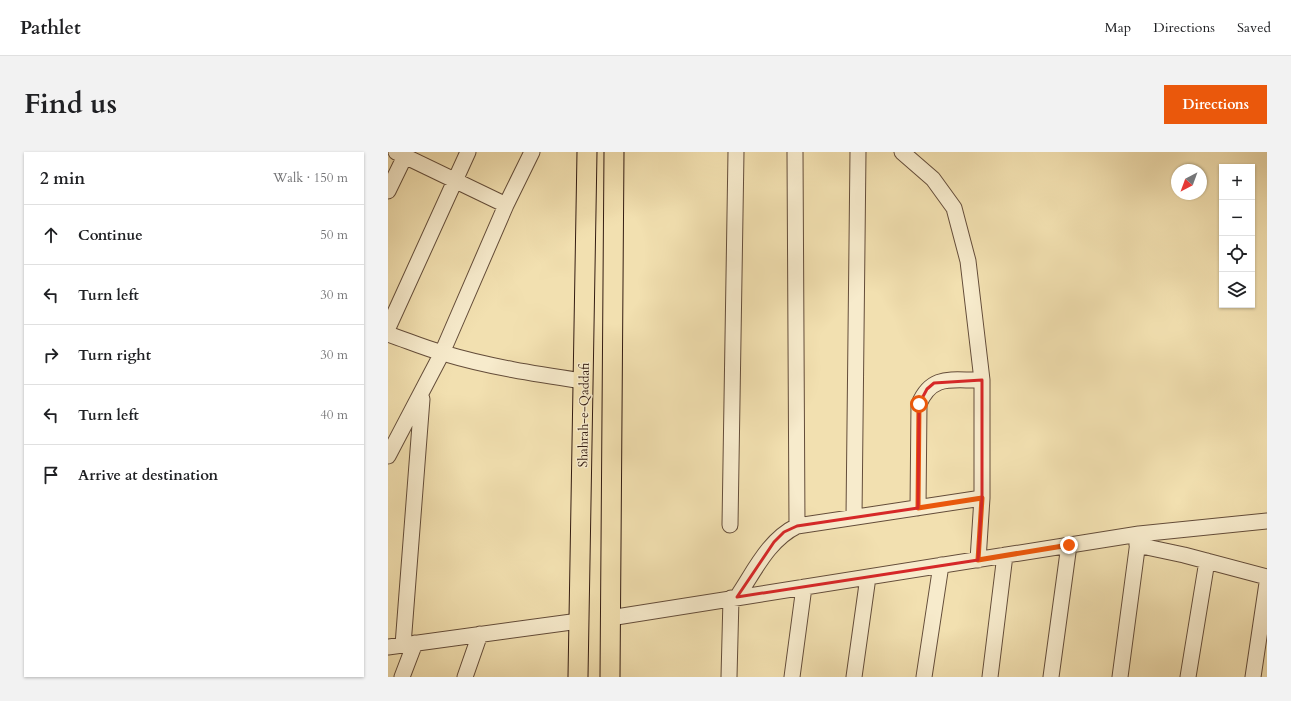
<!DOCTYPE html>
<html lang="en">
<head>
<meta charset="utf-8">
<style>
  :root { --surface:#fff; --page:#f2f2f2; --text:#202124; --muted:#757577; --line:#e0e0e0; --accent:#ea580c }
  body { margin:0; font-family:Cardo,serif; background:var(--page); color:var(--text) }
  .controls { position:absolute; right:12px; top:12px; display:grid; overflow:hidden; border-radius:0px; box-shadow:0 1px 3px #0004 }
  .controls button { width:36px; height:36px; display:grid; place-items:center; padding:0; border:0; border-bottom:1px solid var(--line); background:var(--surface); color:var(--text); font:20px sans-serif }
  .compass { position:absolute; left:783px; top:12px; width:36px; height:36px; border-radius:50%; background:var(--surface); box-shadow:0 1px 3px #0004; rotate:221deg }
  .stop { position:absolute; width:12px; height:12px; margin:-9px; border:3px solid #ea580c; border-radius:50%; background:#fff }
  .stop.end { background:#ea580c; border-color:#fff; box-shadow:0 1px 4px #0008 }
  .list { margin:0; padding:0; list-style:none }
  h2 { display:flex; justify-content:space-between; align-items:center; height:52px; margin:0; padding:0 16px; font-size:17px }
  h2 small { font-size:13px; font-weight:400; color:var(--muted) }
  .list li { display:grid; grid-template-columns:26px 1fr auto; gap:12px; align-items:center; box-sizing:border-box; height:60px; padding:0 16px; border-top:1px solid var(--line) }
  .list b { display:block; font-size:15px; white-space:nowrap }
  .list em { font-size:13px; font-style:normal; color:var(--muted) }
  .icon { flex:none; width:22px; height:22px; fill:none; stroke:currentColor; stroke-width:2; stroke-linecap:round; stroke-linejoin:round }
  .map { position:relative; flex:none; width:879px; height:525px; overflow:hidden; border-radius:0px }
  header { display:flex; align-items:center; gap:24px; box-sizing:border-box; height:56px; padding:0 20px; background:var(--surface); border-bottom:1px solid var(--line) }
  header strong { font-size:19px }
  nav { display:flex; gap:22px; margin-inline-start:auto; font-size:14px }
  .intro { display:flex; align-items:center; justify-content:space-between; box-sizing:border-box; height:96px; padding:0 24px }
  h1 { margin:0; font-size:28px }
  .button { padding:10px 18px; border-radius:0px; background:var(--accent); color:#fff; font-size:14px; font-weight:700 }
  main { display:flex; gap:24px; padding:0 24px }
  aside { flex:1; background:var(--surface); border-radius:0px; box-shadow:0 1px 3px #0004 }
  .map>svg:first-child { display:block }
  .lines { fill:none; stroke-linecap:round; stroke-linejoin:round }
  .minor-casing { stroke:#644d3a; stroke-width:17 }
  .major-casing { stroke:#341c12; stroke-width:21 }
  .minor { stroke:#f7ebcc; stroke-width:15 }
  .major { stroke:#f2e0b0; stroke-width:19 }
  .route { stroke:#ea580c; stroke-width:5 }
  .marked { fill:none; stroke:#d62828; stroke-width:3; stroke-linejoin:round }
  .labels { text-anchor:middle; stroke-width:3; stroke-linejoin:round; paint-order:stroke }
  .street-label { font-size:13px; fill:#341c12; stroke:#f7ebcc }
</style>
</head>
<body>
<header>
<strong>Pathlet</strong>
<nav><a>Map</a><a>Directions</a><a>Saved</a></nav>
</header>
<div class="intro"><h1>Find us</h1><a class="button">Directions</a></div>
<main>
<aside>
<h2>2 min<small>Walk · 150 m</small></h2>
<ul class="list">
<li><svg class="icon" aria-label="ahead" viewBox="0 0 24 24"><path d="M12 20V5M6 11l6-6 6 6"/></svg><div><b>Continue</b></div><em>50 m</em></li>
<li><svg class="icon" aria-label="left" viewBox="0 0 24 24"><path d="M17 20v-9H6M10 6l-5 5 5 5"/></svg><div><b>Turn left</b></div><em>30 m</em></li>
<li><svg class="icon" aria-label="right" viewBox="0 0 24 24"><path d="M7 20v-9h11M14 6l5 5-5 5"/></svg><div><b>Turn right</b></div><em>30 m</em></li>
<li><svg class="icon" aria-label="left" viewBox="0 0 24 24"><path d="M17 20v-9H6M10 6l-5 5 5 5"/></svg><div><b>Turn left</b></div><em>40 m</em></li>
<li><svg class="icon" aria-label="arrive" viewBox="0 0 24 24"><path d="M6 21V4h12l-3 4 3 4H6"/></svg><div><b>Arrive at destination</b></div></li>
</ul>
</aside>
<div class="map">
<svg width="879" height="525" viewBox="0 0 879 525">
  <rect width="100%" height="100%" fill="#f2e0b0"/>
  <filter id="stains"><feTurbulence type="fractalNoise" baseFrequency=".005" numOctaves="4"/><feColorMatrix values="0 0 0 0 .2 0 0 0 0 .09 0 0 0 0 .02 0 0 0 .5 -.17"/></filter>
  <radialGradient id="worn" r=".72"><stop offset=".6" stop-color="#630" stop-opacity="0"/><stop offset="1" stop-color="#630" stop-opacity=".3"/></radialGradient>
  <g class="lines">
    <g class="minor-casing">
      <path id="minor" d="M8,0L118,53
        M407,0L409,374
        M514,0L545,27L566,56L580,109L594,228V346L590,408
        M0,39L17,4
        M0,176L80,0
        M0,182C18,188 36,196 55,201C101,215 148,222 195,229
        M0,304L54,201L118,53L144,0
        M530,356L531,252C544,221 565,229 594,228
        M466,365L470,0
        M342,373L348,0
        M749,393L796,403L879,425
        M349,445C366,420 380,388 409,374L594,346
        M222,466L751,382L879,369
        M15,493L34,247
        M0,495L191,469
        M14,525L27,491
        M77,525L92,482
        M341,525L343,446
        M404,525L416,435
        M466,525L480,425
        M536,525L553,413
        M602,525L617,403
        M663,525L681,393
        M732,525L751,382
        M800,525L819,409
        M865,525L879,431"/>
    </g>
    <g class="major-casing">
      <path id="major" d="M190,525L199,0
        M222,525L226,0"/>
    </g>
    <use href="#minor" class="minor"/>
    <use href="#major" class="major"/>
  </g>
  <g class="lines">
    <path class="route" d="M531,252L530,356L594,346L590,408L681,393"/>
  </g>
  <path class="marked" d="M594,228V346L590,408L349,445L386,390L396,380L409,374L530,356L531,252L539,237L546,231Z"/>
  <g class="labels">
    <g class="street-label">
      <text transform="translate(195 263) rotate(-89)" y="5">Shahrah-e-Qaddafi</text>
    </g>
  </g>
  <rect width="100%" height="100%" filter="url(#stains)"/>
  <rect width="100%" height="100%" fill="url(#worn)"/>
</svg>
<div class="controls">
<button>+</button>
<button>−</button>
<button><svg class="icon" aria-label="locate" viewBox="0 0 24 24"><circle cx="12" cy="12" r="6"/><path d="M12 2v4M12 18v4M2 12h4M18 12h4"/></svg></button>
<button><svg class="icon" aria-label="layers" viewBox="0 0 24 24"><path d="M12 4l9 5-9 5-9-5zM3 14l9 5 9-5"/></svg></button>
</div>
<svg class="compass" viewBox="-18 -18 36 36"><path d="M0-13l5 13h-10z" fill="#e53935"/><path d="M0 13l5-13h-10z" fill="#757577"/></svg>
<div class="stop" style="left:531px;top:252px"></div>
<div class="stop end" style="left:681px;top:393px"></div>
</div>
</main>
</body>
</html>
